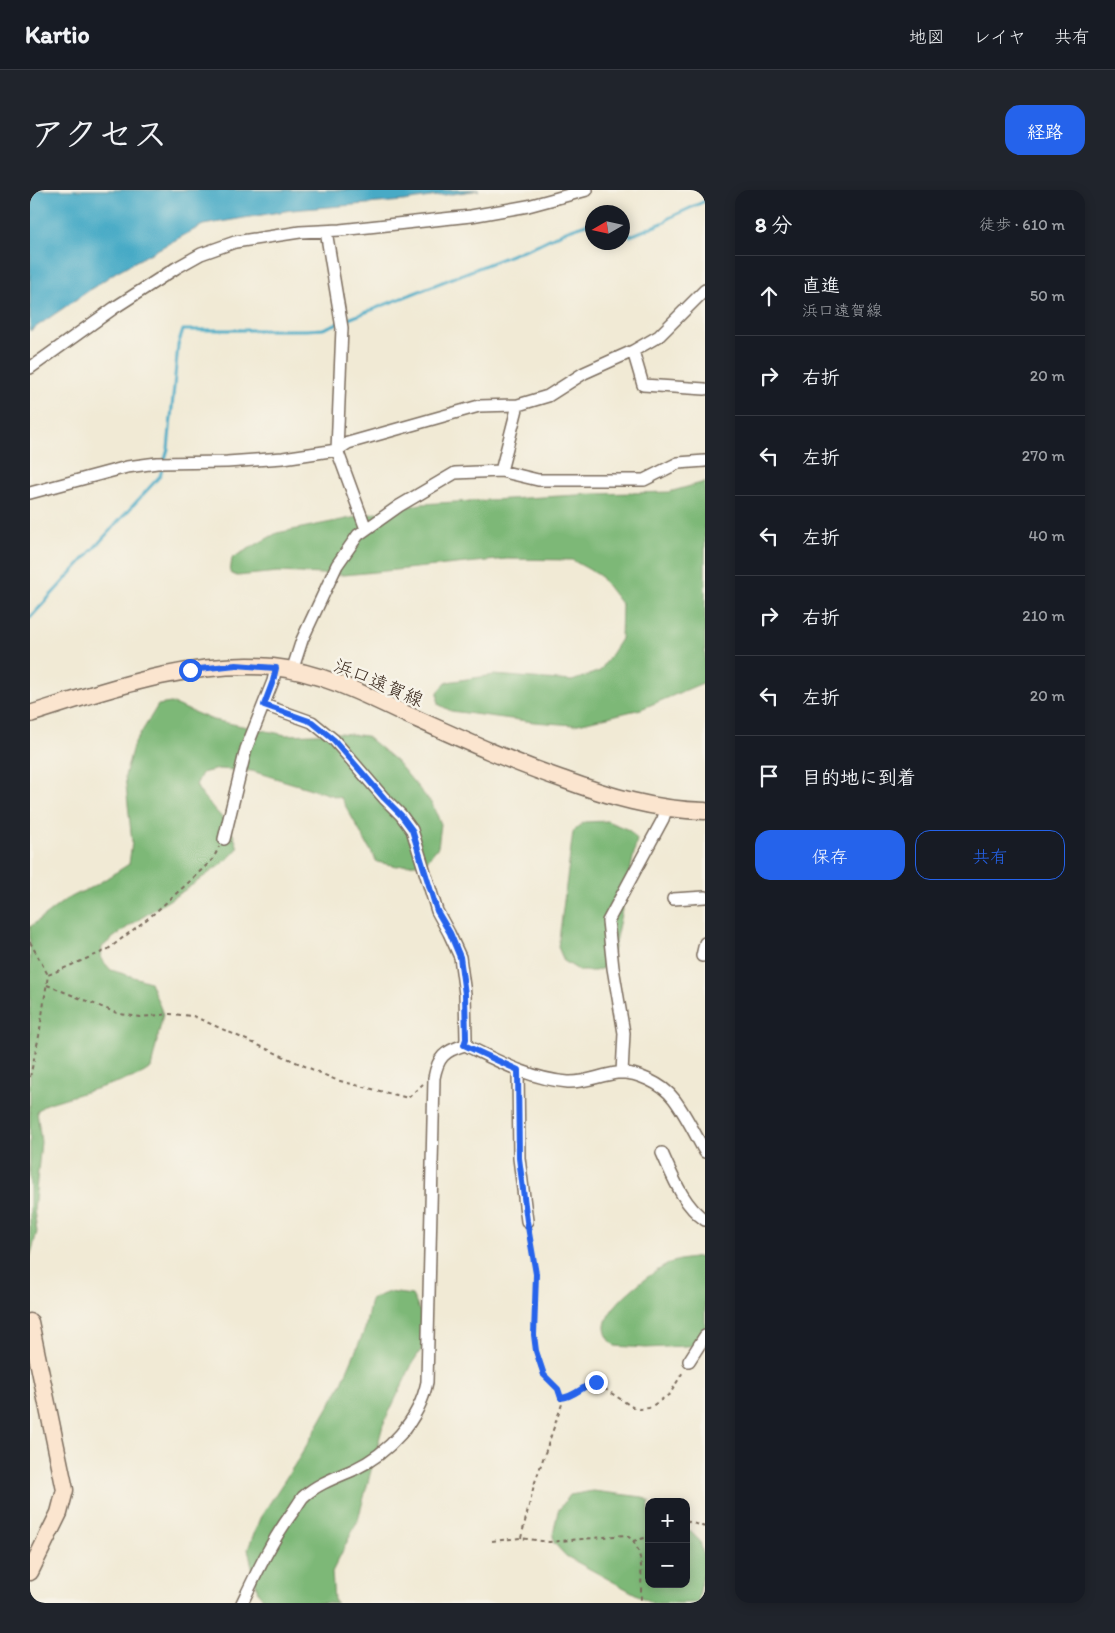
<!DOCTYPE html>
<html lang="ja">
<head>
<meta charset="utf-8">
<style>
  :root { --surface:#171b24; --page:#20242c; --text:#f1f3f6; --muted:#9ea1a6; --line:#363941; --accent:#2563eb }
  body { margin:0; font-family:Itim,"Klee One",sans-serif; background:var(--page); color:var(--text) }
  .controls { position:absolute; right:15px; bottom:15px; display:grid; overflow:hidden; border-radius:10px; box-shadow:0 2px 12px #0003 }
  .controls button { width:45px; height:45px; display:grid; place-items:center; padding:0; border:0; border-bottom:1px solid var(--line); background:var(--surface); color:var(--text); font:25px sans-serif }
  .compass { position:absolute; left:555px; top:15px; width:45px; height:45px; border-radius:50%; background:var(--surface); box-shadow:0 2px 12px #0003; rotate:261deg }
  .stop { position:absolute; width:15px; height:15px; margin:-11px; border:4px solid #2563eb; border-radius:50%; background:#fff }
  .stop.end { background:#2563eb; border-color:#fff; box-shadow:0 1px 5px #0008 }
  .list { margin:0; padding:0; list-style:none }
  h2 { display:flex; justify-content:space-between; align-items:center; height:65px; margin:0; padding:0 20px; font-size:21px }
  h2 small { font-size:16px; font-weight:400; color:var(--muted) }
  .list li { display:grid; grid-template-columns:32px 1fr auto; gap:15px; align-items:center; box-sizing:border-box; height:80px; padding:0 20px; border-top:1px solid var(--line) }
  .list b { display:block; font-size:19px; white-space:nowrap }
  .list p { margin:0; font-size:16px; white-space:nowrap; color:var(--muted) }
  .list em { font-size:16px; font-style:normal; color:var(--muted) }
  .actions { display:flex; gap:10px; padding:15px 20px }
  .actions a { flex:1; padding:11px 0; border:1px solid var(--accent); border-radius:15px; text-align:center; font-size:18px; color:var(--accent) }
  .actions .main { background:var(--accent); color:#fff }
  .icon { flex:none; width:28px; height:28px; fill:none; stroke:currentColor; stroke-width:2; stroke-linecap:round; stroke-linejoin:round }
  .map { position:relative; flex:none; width:675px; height:1413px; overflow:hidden; border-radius:15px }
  header { display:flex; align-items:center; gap:30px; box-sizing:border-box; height:70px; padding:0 25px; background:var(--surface); border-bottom:1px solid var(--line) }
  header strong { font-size:24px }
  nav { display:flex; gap:28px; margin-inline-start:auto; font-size:18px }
  .intro { display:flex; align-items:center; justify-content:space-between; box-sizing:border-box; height:120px; padding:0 30px }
  h1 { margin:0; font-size:35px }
  .button { padding:12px 22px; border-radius:15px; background:var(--accent); color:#fff; font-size:18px; font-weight:700 }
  main { display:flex; gap:30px; padding:0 30px }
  aside { flex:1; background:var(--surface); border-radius:15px; box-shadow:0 2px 12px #0003 }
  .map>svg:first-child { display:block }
  .forest { fill:#7db877; stroke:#5c714a }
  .water { fill:#47aac6; stroke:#416a72 }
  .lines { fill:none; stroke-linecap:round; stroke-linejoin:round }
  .stream { stroke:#47aac6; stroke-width:3 }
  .street-casing { stroke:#7b6d5e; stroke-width:14 }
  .secondary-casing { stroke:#7b6d5e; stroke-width:19 }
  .path { stroke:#7b6d5e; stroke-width:2; stroke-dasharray:4 4; stroke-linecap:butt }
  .street { stroke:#fff; stroke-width:11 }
  .secondary { stroke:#fbe5cf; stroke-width:16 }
  .route { stroke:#2563eb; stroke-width:6 }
  .labels { text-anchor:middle; stroke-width:5; stroke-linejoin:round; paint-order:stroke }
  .street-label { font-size:19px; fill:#3b2a1e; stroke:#f7f3e8 }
</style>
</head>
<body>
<header>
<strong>Kartio</strong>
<nav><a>地図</a><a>レイヤ</a><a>共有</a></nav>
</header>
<div class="intro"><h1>アクセス</h1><a class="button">経路</a></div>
<main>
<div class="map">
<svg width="675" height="1413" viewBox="0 0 675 1413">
  <rect width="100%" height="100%" fill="#f7f3e8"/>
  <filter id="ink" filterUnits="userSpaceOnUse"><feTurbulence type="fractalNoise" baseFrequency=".02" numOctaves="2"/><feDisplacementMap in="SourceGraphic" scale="10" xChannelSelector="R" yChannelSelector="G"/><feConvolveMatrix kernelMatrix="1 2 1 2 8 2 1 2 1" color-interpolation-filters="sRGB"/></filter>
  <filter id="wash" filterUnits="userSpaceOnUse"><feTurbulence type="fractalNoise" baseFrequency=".0096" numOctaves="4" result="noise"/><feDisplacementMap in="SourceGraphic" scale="20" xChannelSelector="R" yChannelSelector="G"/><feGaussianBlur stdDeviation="1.12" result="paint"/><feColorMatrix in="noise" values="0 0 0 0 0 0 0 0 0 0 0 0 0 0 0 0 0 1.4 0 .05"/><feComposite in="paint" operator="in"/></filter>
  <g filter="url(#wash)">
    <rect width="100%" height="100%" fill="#f1ead5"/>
    <path class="forest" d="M675,292V492L611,519L544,535L504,532L421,521L408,514V502L417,492L464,485L542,491L570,481L591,449L592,415L569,385L542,370L477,369L314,385L248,382L207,386L200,383L202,368L247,343L391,314L565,304L639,302Z
      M141,513L183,530L256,545L310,543L336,546L366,571L402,614L411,634L408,657L395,673L366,676L347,672L311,608L222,581L188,579L172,583L166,595C173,610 186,619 196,633C202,640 205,649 208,658C199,669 188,677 176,685C142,711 104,729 72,757L71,769L81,780L120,792L133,824L121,878L108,886L16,914L7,921L11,952L4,1020L7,1042L0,1067V737L35,710L66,695L99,674L102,652L95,586L103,556L128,515Z
      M577,631L599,640L607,649L583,762L573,778L565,781H550L534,771L528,757L543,642L554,632Z
      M668,1067L675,1069V1155L616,1158L585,1156C579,1150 575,1145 575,1136C577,1114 623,1081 641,1073C649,1069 660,1069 668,1067Z
      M359,1102L382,1105L391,1123L395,1154L383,1172L353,1235L328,1330L302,1382L304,1411L307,1413H237L228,1403L218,1359L230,1328L271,1265L311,1195L335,1139L341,1109Z
      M563,1301L613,1307L621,1312H619V1394H656V1337L670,1351L675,1373L668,1413H622L536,1366L524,1353L523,1345L528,1321L540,1305Z"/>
    <path class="water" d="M0,0H449L373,11L261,20L173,35L86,82L0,141Z"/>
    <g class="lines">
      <path class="stream" d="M592,33L600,46L635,32L639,28L675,11
        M0,428L130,286L138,259L148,155L153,140H276L293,139L509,54L536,41L562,32"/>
    </g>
  </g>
  <g filter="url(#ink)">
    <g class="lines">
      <g class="street-casing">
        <path id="street" d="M296,41L312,138L307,260L336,339
          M603,161L613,195L675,199
          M0,178L84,118L146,78L171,64L205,52L270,42L310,40L441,26L498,16L557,0
          M471,281L488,215
          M0,303L97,277L127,273L197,272L253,268L307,260L318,253L449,216L488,215L518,206L554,183L603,161L629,146L675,100
          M262,481L272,450L307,375L328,345L369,316L425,283L471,281L508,290H614L648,273L675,271
          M234,515L282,532L304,550L354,608L371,625L382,640L407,721L419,743L430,767L435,804L436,849L435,855
          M194,649L216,559L243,491L246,478
          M643,709L675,707
          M672,766L675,753
          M488,880L489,968L497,1031
          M592,883L594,843L583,778L578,731L633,629L637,617
          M632,963C643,987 653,1015 675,1030
          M659,1171L675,1146
          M212,1413C227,1382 242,1350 262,1323C266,1318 269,1312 273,1307C287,1294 307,1287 323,1280C359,1263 389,1231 397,1192L404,888C408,867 414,861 435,855C468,871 500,889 538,892C554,893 571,885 587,883C605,881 633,894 644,909C656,925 665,944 675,962"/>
      </g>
      <g class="secondary-casing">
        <path id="secondary" d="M0,524C79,499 159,470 243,477C291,482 336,505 378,525C429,548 479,571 532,589C578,606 625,620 675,621
          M0,1132L35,1300L29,1323L0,1382"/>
      </g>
      <path class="path" d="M0,752L18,785
        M17,795L89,824L111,827L140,824L163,826L306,890L378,908L393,894
        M0,887L9,846L18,785L77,760L121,726L158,693L183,669L189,657
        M531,1207C545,1207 553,1195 566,1193L604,1218L610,1219L619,1218L640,1204L654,1180
        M656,1331L675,1337
        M491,1348L504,1295L532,1214L528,1199L513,1185L506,1161L504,1145L506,1084L498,1040
        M462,1351L491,1348L519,1352L596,1345C617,1358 610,1392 611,1413
        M603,1351L619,1347"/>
      <use href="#street" class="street"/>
      <use href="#secondary" class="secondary"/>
    </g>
  </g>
  <g class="lines" filter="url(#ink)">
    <path class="route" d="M160,480L206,475L246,478L243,491L234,515L282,532L304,550L354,608L371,625L382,640L407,721L420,743L430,767L435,804L436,849L434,855L488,880L489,968L497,1031L506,1084L504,1145L506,1161L514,1185L528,1199L531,1208C545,1207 553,1195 566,1192"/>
  </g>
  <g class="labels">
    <g class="street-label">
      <text transform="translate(349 492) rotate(23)" y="7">浜口遠賀線</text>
    </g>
  </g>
</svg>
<div class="controls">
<button>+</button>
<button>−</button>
</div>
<svg class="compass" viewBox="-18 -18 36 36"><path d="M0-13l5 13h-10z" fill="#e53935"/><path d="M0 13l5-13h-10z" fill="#9ea1a6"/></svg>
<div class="stop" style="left:160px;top:480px"></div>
<div class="stop end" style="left:566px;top:1192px"></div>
</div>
<aside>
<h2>8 分<small>徒歩 · 610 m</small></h2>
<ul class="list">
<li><svg class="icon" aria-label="ahead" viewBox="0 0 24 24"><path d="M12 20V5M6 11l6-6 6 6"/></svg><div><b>直進</b><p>浜口遠賀線</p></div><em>50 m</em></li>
<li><svg class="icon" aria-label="right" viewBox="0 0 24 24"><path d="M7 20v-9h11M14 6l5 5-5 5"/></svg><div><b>右折</b></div><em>20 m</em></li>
<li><svg class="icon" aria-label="left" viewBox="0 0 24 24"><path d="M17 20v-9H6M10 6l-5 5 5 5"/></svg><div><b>左折</b></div><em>270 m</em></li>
<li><svg class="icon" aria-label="left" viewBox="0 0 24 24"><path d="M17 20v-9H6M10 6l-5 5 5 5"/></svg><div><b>左折</b></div><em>40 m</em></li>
<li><svg class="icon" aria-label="right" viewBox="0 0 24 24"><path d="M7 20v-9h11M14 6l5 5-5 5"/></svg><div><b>右折</b></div><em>210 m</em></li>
<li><svg class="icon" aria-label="left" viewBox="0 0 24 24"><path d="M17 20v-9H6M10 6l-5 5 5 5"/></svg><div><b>左折</b></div><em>20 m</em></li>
<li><svg class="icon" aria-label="arrive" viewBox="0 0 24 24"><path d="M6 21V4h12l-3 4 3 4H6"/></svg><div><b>目的地に到着</b></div></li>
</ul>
<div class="actions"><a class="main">保存</a><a>共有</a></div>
</aside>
</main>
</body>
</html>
